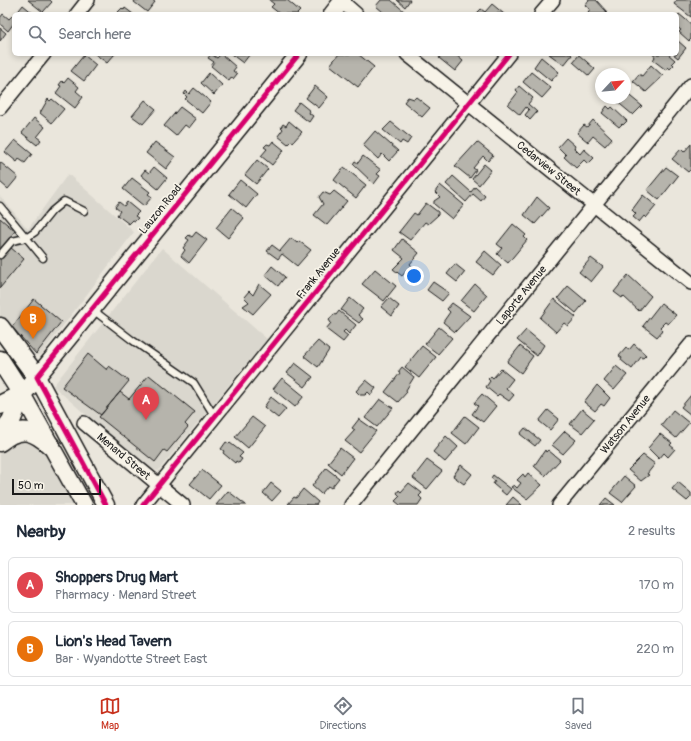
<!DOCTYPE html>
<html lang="en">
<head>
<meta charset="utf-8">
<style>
  :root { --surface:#fff; --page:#f2f2f3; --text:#1f2937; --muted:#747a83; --line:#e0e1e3; --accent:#c8321e }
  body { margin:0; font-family:Pangolin,sans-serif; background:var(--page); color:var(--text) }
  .compass { position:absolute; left:595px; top:68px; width:36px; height:36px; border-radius:50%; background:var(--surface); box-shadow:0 2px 6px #0003; rotate:64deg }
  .scale { position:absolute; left:12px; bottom:10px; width:89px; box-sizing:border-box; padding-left:4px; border:2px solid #1c1c1c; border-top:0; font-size:11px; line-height:14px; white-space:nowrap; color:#1c1c1c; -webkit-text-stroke:3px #f7f3e8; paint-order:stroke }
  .you { position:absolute; left:414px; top:276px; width:14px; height:14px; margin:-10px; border:3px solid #fff; border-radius:50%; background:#1a73e8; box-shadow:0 0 0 6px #1a73e833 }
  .badge { display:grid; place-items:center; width:26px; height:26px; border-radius:50%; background:var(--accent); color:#fff; font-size:13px; font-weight:700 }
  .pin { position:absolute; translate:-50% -33px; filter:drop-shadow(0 1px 2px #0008) }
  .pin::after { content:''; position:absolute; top:21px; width:14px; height:12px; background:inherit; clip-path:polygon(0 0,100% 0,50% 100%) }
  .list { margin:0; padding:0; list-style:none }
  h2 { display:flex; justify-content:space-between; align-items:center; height:52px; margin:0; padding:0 16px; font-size:17px }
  h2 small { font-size:13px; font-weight:400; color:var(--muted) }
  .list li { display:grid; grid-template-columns:26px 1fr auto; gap:12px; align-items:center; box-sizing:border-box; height:56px; margin:0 8px 8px; padding:0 8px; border:1px solid var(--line); border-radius:6px }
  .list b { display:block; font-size:15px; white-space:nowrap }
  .list p { margin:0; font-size:13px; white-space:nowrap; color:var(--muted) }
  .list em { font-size:13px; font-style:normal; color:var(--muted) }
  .icon { flex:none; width:22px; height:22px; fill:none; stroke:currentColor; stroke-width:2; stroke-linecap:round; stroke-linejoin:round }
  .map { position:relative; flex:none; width:691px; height:505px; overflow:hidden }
  .search { position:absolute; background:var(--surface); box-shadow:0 2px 6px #0003; left:12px; right:12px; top:12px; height:44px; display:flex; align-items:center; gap:10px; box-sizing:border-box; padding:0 14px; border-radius:6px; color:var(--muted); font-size:15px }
  .sheet { height:180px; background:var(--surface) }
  nav { display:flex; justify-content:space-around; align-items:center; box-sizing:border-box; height:56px; border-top:1px solid var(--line); background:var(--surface); font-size:11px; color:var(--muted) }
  nav a { display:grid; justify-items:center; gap:2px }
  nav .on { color:var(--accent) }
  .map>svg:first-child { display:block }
  .built { fill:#dad7ce }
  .building { fill:#b6b4ac; stroke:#1c1c1c }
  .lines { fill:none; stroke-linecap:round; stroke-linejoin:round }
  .service-casing { stroke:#1c1c1c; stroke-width:9 }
  .minor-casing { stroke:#1c1c1c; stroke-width:16 }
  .tertiary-casing { stroke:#1c1c1c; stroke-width:19 }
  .secondary-casing { stroke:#1c1c1c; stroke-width:21 }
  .service { stroke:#f7f3e8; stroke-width:6 }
  .minor { stroke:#f7f3e8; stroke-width:13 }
  .tertiary { stroke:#f7f3e8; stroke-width:16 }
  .secondary { stroke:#f7f3e8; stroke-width:18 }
  .cycleway-casing { stroke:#f7f3e8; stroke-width:8 }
  .cycleway { stroke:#d6006c; stroke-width:5 }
  .labels { text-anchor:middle; stroke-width:3.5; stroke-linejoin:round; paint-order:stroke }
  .street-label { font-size:11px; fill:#1c1c1c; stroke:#f7f3e8 }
</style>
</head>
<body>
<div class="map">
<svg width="691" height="505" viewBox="0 0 691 505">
  <rect width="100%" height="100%" fill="#eae6dc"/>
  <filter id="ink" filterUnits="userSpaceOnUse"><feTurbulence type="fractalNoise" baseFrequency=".025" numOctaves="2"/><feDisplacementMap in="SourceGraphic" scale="8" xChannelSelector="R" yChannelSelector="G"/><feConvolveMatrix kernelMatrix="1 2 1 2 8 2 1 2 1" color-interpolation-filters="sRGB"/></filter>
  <g filter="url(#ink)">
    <path class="built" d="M68,174L134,232L41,355L31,356L0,317V196L28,229Z
      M162,248L267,339L158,471L147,468L53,386Z
      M22,435L45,444L80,505H0V452L10,440Z"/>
    <path class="building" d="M28,0H50L52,2L43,12Z
      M135,0H152L155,2L147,12L134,2Z
      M269,0H287L300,11L297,14H280L271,7L274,4Z
      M381,0H391L405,12L404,14H382L383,12L376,6Z
      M397,0H410L405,7Z
      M589,0H596L607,12L605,14H587L590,9L585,5Z
      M677,0H691V17L674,4Z
      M492,4L504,14L477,13L481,9L485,12Z
      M23,5L34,14H16Z
      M122,8L124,10L125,8L133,14H120L118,12Z
      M3,14L9,19L12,16L14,17V23L8,31L0,24V18Z
      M679,14L691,24V39L689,41L679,32L681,30L677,27V17Z
      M0,28L6,33L0,41Z
      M677,40L686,48L678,58L673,54H677Z
      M95,54H115L107,63Z
      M211,54L217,58L221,54L236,67L233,71L237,74L233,79L232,77L229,81L211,66L214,62L208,58Z
      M231,54H250L243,63Z
      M339,54H358L374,67L358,87L330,65Z
      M442,54L447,55L455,54L463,61L455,71L439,58Z
      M549,54H571L572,55L564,65Z
      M653,54H668L675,60L672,63L674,65L670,69L668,67L666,70L653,60L655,57Z
      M84,55L96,65L84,81L71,71Z
      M579,55L595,69L589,76L573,62Z
      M541,57L559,72L551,81L534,67Z
      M651,65L663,76L646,92L633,81L639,74L642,76Z
      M531,72L551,88L542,98L523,82Z
      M209,73L222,85L214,95L201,83Z
      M68,78L79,87L76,91L83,97L75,108L56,93L61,86L59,85L62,81L64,83Z
      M315,86L328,97L319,108L306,98Z
      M519,86L533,98L528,104L537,112L530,120L525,115L529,110L526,107L520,115L508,105L518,92L516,90Z
      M194,88L211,102L202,113L185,99L187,97L184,94L186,91L189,94Z
      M625,92L642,106L633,115L615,100V98H625Z
      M408,97L414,99L416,97L430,108L422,117L404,102Z
      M48,99L50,101L52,99L64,109L52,123L40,113Z
      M145,100L156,109L143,124L132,116Z
      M299,102L310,111L309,113L313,116L309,122L293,110Z
      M607,106L610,109L612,107L627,121L623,125L622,124L619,127L602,113Z
      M180,107L196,119L189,128L185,125L176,136L164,126Z
      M34,118L45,127L37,137L41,140L37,145L22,133Z
      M593,120L612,138L605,146L593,136L588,142L577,133L584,125L587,127Z
      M289,121L302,132L293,142L291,141L288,144L278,136L283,129L281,127L283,124L286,126Z
      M391,122L411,138L407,144L402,141L400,144L383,130Z
      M375,131L398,151L389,161L382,154L378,159L363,145Z
      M566,138L575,146L574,148L580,154L584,149L594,158L588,164L584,160L576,168L564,157L566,155L558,147Z
      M15,140L32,154L25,163L19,159L17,162L5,152Z
      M273,141L284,150L272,165L261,156L267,149L264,147L267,144L270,145Z
      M155,142L175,157L166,169L146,153Z
      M477,142L493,155L488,161L483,156L473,168L476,170L470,178L455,166Z
      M691,144V169L688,172L672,159L681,149L684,152Z
      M363,156L381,170L377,174L380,176L374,184L353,164L355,161L358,163Z
      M257,160L268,169L256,184L245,175Z
      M0,162L18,177L8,189L0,182Z
      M484,164L491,170L479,185L472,179Z
      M154,167L167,178L158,189L141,175L145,170L149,173Z
      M344,167L366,185L356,198L334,180Z
      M666,167L678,176L659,200L647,190Z
      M453,176L471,192L475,187L485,196L481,201L473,194L466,202L446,184Z
      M132,178L150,192L148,194L152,197L144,206L123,189Z
      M240,180L257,194L246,208L229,194Z
      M440,185L464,205L452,219L434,204V201L440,197L435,192Z
      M334,191L347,201L327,225L314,215L323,204L319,197L323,192L330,195Z
      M643,195L656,206L646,218L644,216L639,222L633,217L636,214L632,210Z
      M537,197L549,208L535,224L524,215Z
      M119,202L124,206L127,202L139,212L135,216L138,218L135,221L133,220L129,224L117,215L120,211L115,207Z
      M426,203L438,212V215L428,224L425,222L410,240L399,232L414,213L417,215Z
      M232,208L244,218L228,238L216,228Z
      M0,218L15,231L0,250Z
      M513,224L526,235L524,237L527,240L508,263L497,254L502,248L497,244Z
      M196,232L207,240L189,263L181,256L185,250L183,248L189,240L186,238L189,235L192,237Z
      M291,238L297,243L299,241L311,250L297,266L282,254L278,259L267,251L272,245L280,251Z
      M402,239L419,253L410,264L413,267L409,272L407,270L402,276L393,269L404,258L394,250Z
      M10,247L24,259L0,288V259Z
      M485,251L501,265L493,275L476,262Z
      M591,258L603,267L591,282L579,272Z
      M455,264L465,272L457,282L447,274Z
      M272,266L285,277L278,286L265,275Z
      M375,269L396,286L384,301L362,284Z
      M628,275L651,296L639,311L623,296L622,298L614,292Z
      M433,282L449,293L442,301L427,290Z
      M259,284L271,294L253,314L243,306L249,302L244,297L249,291L253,295Z
      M475,284L487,295L474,311L461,301Z
      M568,286L586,301L576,313L558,298Z
      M350,298L363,309L358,315L363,319L359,323L341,310Z
      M389,298L399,306L392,316L381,307Z
      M34,299L61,322L36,354L12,327Z
      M554,299L576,317L568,326L564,323L556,332L540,318Z
      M452,303L470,316L455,332L443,322L450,312L447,309Z
      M661,303L676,315L668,324L665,322L660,327L663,330L657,337L643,326Z
      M339,311L356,325L349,334L345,330L343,332L348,336L343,342L326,329L331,323L329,320L334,314L336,315Z
      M439,327L452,338L438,354L425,344Z
      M526,330L544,345L537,356L517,340Z
      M318,341L329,350L318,367L304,356Z
      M634,344L646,355L643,358L641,357L632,369L621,360L622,358L619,356L626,348L629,350Z
      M422,346L436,357L419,378L405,367Z
      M520,346L533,356L521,373L507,362Z
      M88,354L107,370L109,366L129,381L101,415L62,387Z
      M295,363L313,377L305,387L287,373Z
      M616,366L627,375L614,390L604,381Z
      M402,367L414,377L406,390L407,392L398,402L385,392L400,373L398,372Z
      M501,369L513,379L506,388L514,395L509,401L499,394L497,396L486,387L490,381L488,379L491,376L493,378Z
      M149,375L195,412L185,424L188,427L167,452L164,450L155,462L99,417L120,392L129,399Z
      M282,378L304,396L295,407L273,389Z
      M366,380L376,388L371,395L368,392L365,395H360L356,391Z
      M597,385L610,398L604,406L601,404L595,411L584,402Z
      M482,394L496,406L483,422L472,414L478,406L474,403Z
      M691,395V415L681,407Z
      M271,397L286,409L278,418L264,407Z
      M380,399L393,408L377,427L365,418Z
      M582,409L594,419L582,433L570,424Z
      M548,410L559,419L550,430L539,421Z
      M673,410L689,423L676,438L661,425Z
      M465,416L479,427L466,444L452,433Z
      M252,417L265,427L248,448L235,437Z
      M359,419L376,431L359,452L345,441L355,430L352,428Z
      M525,428L540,440L535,446L520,434Z
      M565,431L576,440L563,454L552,445Z
      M660,434L672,443L670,445L675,449L668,457L664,453L659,459L648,448Z
      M446,436L458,447L445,462L433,452Z
      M226,442L229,444L230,443L243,453L239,457L242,459L239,463L236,461L235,463L223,453L224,451L221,449Z
      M340,448L353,458L341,474L328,463Z
      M545,450L546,452L548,450L560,460L545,476L534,466Z
      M643,455L655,464L647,474L649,475L641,481L628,470Z
      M427,460L442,471L427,489L413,478Z
      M461,465L472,474L464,484L453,476Z
      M326,468L339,478L331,488L328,486L321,494L312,486Z
      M202,470L221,485L209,499L190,484Z
      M528,473L542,485L527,499L511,487L514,485L517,488L521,483L517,480L523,474L525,477Z
      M493,475L511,489L506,495L493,484L495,481L491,478Z
      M624,476L636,486L622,502L610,493Z
      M678,482L691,493V497L687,501L672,489Z
      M271,483L281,491L272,501L263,493Z
      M409,483L422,493L419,496L422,499L418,505H400L395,501L400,496L397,493L399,490L401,492Z
      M303,489L318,502L316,505L288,504L294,497L296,498Z
      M228,491L246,505H216Z
      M513,497L522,505H506Z
      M606,498L615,505H600Z"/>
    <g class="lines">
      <g class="service-casing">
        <path id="service" d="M0,206L43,258
          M0,255L12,241L26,238L35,232L52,211L64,201L84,211
          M93,310L132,340L194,383L215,417"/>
      </g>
      <g class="minor-casing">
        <path id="minor" d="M340,0L356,14
          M77,14L88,0
          M541,14L553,0
          M407,54L691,283
          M0,108L44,54
          M84,423L183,505
          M143,505L509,54
          M351,505L691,85
          M559,505L691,344"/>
      </g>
      <g class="tertiary-casing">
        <path id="tertiary" d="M332,14L343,0
          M22,394L84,505
          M106,505L37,377L299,54"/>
      </g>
      <g class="secondary-casing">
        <path id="secondary" d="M0,327L37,377L22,394L11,421L0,435
          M0,360L22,394
          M0,405L22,394
          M0,442C20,425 34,430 51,446"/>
      </g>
      <use href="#service" class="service"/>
      <use href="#minor" class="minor"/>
      <use href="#tertiary" class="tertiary"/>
      <use href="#secondary" class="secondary"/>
      <g class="cycleway-casing">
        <path id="cycleway" d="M106,505L37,377L299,54
          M143,505L509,54"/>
      </g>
      <use href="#cycleway" class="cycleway"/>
    </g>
  </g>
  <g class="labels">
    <g class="street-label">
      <text transform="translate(549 168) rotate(39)" y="4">Cedarview Street</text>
      <text transform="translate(160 209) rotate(-51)" y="4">Lauzon Road</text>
      <text transform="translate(318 273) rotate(-51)" y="4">Frank Avenue</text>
      <text transform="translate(521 295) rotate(-51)" y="4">Laporte Avenue</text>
      <text transform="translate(625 424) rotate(-51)" y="4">Watson Avenue</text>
      <text transform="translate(124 456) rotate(40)" y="4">Menard Street</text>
    </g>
  </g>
</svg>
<svg class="compass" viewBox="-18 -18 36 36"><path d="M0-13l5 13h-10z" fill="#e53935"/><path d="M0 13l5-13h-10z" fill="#747a83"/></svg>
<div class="scale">50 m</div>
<div class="you"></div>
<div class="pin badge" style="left:146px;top:420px;background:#e0444e">A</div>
<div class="pin badge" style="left:33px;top:339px;background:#e8710a">B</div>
<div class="search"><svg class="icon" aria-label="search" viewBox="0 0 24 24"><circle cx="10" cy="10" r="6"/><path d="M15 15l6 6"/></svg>Search here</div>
</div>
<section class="sheet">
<h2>Nearby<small>2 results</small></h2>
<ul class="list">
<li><span class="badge" style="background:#e0444e">A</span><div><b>Shoppers Drug Mart</b><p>Pharmacy · Menard Street</p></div><em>170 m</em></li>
<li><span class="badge" style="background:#e8710a">B</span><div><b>Lion's Head Tavern</b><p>Bar · Wyandotte Street East</p></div><em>220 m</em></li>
</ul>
</section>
<nav>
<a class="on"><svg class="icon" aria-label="map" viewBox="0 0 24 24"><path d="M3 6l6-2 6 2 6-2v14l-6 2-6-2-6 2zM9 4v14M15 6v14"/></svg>Map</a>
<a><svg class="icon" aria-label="directions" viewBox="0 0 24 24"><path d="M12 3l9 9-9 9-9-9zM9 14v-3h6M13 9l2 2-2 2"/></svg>Directions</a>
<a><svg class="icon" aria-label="saved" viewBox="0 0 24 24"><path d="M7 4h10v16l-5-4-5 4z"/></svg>Saved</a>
</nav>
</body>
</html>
